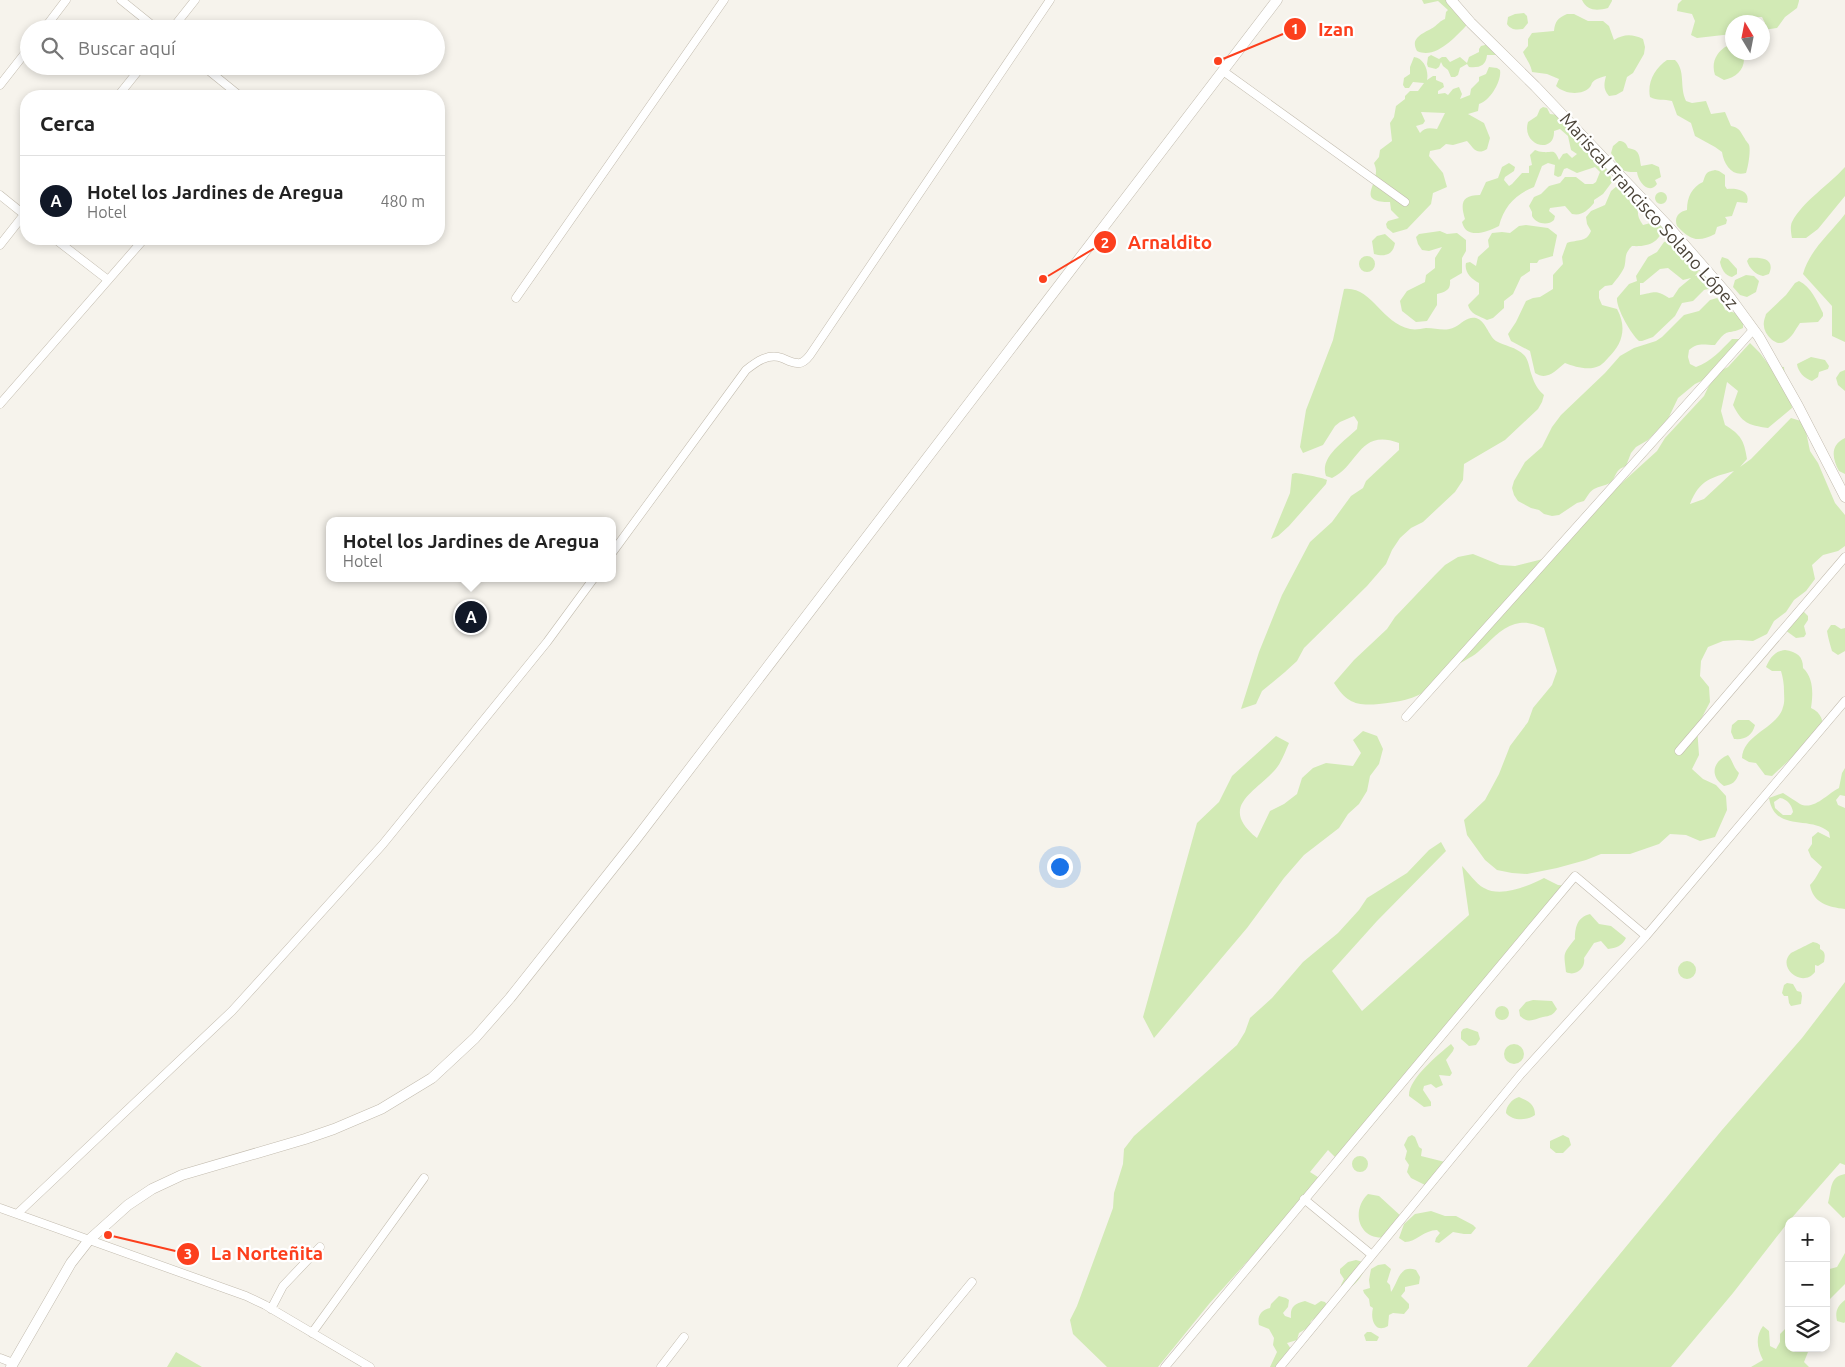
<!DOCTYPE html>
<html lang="es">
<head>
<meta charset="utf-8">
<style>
  :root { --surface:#fff; --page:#f2f2f2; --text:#222; --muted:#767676; --line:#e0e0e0; --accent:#111827 }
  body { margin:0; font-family:Ubuntu,sans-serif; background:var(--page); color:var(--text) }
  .controls { position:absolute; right:15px; bottom:15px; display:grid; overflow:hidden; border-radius:10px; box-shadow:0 2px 8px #0003 }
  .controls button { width:45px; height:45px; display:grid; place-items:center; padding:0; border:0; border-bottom:1px solid var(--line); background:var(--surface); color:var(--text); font:25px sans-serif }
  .compass { position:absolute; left:1725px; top:15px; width:45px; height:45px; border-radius:50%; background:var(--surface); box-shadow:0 2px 8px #0003; rotate:350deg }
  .you { position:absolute; left:1059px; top:866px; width:18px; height:18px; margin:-12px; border:4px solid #fff; border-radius:50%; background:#1a73e8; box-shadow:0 0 0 8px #1a73e833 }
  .badge { display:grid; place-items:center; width:32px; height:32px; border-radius:50%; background:var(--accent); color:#fff; font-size:16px; font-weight:700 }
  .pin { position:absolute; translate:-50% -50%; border:2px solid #fff; box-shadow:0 1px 5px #0006 }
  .popup { position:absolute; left:326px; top:517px; width:290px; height:65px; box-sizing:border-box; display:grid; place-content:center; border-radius:10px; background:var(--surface); filter:drop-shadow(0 1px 4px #0005); font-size:16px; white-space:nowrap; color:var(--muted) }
  .popup b { font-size:19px; color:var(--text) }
  .popup::after { content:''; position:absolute; left:50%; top:100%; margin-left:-10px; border:10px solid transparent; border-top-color:var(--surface) }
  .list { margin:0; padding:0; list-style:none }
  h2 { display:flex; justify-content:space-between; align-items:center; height:65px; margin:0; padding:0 20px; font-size:21px }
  h2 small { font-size:16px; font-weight:400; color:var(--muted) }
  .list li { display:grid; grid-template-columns:32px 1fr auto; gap:15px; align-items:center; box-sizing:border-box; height:90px; padding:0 20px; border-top:1px solid var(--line) }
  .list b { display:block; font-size:19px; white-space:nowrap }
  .list p { margin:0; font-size:16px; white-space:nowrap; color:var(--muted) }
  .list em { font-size:16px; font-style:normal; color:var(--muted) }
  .icon { flex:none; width:28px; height:28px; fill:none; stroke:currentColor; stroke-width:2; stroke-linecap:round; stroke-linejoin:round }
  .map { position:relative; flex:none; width:1845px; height:1367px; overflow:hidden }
  .search { position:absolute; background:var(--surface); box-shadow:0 2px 8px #0003; left:20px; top:20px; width:425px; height:55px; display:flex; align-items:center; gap:12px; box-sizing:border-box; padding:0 18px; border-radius:28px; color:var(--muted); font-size:19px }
  .panel { position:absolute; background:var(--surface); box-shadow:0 2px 8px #0003; left:20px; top:90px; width:425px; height:155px; border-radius:20px }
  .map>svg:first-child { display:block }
  .green { fill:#d2eab5; fill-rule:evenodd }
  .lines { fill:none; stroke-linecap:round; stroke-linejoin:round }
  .minor-casing { stroke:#c2bbae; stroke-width:9 }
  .tertiary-casing { stroke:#c2bbae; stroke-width:11 }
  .minor { stroke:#fff; stroke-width:8 }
  .tertiary { stroke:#fff; stroke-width:10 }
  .labels { text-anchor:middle; stroke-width:4.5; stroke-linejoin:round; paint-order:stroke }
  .street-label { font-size:18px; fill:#4b4439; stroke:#fff }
  .leader { fill:none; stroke:#fc3f1d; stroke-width:2 }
  .callout-dot { fill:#fc3f1d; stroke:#fff; stroke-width:2 }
  .mark-label { font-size:15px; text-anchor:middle; font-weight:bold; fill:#fff }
  .callout-label { font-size:19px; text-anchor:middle; font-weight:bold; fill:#fc3f1d; stroke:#fff; stroke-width:4.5; stroke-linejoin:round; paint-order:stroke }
</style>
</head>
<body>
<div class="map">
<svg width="1845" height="1367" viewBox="0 0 1845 1367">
  <rect width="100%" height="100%" fill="#f6f3ec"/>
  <path class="green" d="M1422,0H1453L1467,25C1456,36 1436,60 1417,51C1409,37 1425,33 1434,27C1438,24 1440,21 1445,19L1446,12L1448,10L1438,1L1424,4Z
    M1582,0H1612V1L1608,8C1597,11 1587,11 1582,0Z
    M1682,0H1799V1L1797,8L1785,17L1777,28L1763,30L1765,23L1762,17H1754L1747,22H1732V34L1697,38L1691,35L1695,21L1692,14L1677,11L1678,4Z
    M1524,13L1527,16L1528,23L1523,29C1516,30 1511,30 1507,24L1508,17L1515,14Z
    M1567,14H1574L1588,21H1603L1609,26L1614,40C1624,34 1632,34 1643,39L1645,47L1644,54L1633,73L1627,77L1623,91L1616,95L1609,96C1603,89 1604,84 1606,76C1602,77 1598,78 1595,80C1590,84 1593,83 1590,87C1582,96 1564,94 1556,86L1559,79L1547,74L1532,72C1531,64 1526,59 1523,52L1528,46V39L1532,33L1554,31C1555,21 1558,18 1567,14Z
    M1488,43L1498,55H1487C1486,66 1479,68 1469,67L1467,64L1460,68L1458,75L1455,77H1451L1448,70L1443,66L1441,62L1439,67L1436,69L1428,67L1427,64L1428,57L1431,55L1439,59L1442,57H1446L1450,62L1460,57L1467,63L1469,57L1479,52V49L1481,46L1485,45Z
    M1727,46H1732V52L1743,53C1747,67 1738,77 1724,80L1715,75C1711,63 1716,52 1727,46Z
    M1414,57C1424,58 1429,71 1427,80L1433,76H1436V80L1443,83L1444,87L1438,91V94L1445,93L1448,95L1453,89L1459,87L1462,94L1460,99L1470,95L1471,89L1479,81V77L1486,74L1489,67L1497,68L1500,70C1502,81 1490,101 1479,104L1478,111L1468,114L1484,123L1490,138L1487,149C1476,156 1473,147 1467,141L1453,145L1446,144L1440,149L1430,151L1429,156L1443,173L1447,187L1433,193L1431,204L1407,229L1393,233L1387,228L1386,224L1388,221L1399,218L1391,210L1390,202C1357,202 1376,187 1376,171C1376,168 1375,166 1374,163L1379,157L1380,150L1392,141L1390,123L1394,117L1396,106L1405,99V96L1410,91H1418L1424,83L1413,82L1409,88H1405L1403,85L1404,78L1410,74V67ZM1421,112L1445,113L1437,129C1430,128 1425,127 1420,133L1416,126L1423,124L1425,121Z
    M1667,60H1675C1686,71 1679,87 1686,101L1692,103L1706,101L1711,114L1725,112L1731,126C1740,128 1740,131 1745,139C1745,140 1749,144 1749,145C1751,150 1748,168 1746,173C1732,177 1724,165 1722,152L1715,147L1695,136L1691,123L1677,115L1672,101C1664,99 1657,101 1650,97C1647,82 1655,68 1667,60Z
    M1543,107L1547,108L1550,114L1558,115C1570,128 1612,167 1612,182L1603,194L1594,200V203C1587,211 1582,216 1572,214L1565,206L1550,208L1549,211L1555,216L1554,220C1548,226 1536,224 1532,216V212L1529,206L1534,197L1541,194L1549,186L1560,183L1565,177H1576L1585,184H1593L1596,182L1600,172L1595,167L1577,173L1567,168L1564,169L1561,176L1558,177L1554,175L1555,165L1548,163L1542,166L1534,187C1516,194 1504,206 1499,226C1487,232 1466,240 1462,222L1465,219C1460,203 1462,195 1480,195L1486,182L1498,178L1502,167L1509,163L1515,167L1514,171L1505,177L1504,180L1509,186L1512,184L1522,173H1529V166L1532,165L1530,155L1535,150C1538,151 1540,152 1543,152C1553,153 1554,148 1559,160L1563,154L1567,153L1572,158L1577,154L1571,150L1568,136L1560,129L1554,131C1555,155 1521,146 1528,122L1537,116L1540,109Z
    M1619,141C1624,141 1626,143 1628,148C1640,150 1639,155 1641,166L1652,164L1659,167L1661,177L1655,180L1657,184C1649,195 1638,182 1637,172C1617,173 1619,165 1611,153L1613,146Z
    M1845,167V196L1818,229L1806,238H1792C1791,233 1790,226 1792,222C1803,201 1829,185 1845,167Z
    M1715,170L1719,171L1725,175V186L1727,189C1736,188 1751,190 1747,203L1737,202L1732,216L1725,217L1727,220L1726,224L1717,227L1715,234C1698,243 1690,240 1677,226C1674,218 1678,212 1687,210C1687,197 1692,187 1703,182C1706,174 1705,172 1715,170Z
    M1617,186H1624L1639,202C1637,212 1637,217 1643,225L1658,221L1664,224C1661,243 1648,247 1632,246C1623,255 1627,259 1624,268C1621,274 1616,280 1612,285L1605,286L1599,291V298L1602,305L1617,309C1627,327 1623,344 1608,358C1606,360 1602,365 1599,366C1589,371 1575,367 1565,363C1555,371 1547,381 1535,373L1530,351L1511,341L1508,334L1516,322L1526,301L1533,298L1540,297L1553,289V275L1563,264L1562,257L1567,243C1578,239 1586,243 1591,231L1587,224L1586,217L1591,211L1605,205L1611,191Z
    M1655 198a6 6 0 1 1 12 0a6 6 0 1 1-12 0Z
    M1845,214V342L1832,336V306L1803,274C1810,249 1830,234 1845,214Z
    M1526,225L1548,228L1557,235C1557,237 1553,254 1553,256L1539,260L1537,263H1530V271L1521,277L1513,294L1504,301V308L1493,318L1487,320C1479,316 1470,314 1468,305L1479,294V283C1471,279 1464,272 1466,263L1470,262L1476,266L1478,257L1489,247L1488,240L1492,233L1502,232L1510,233L1519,226Z
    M1440,231L1447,234L1457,233L1466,240V251L1462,258V273L1450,280C1451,290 1446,292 1437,294V305L1427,321L1416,322L1402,311L1400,301L1407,291L1425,282L1426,275L1435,268V258L1442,247L1429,251L1422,250L1418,244L1416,237L1419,234Z
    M1385,234L1395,243C1393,255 1385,257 1374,254L1372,241L1377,236Z
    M1667,241L1674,249L1681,247L1701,268L1695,276L1704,273L1714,285L1712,288L1704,290L1693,301L1682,303L1675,316L1653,337L1642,341H1639C1631,334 1616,308 1617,298L1629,284L1637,281L1636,276L1648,257L1657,252L1664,242ZM1668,268L1683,280L1691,278L1679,288L1673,297L1669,298C1655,289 1654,293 1640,295V283H1643L1660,269Z
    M1359 264a8 8 0 1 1 16 0a8 8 0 1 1-16 0Z
    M1722,257L1728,259L1737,269V274L1732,277C1725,276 1721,268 1720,262Z
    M1749,258C1760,257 1776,258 1769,274L1763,276C1756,275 1749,268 1747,261Z
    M1746,275L1754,276L1759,281L1756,292L1747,297L1740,295L1733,287L1735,280Z
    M1799,281C1811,287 1817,301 1823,313V316L1818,322L1800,323C1795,330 1792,338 1784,342C1776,347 1764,334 1764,326C1763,322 1765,318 1766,314L1786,295L1795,283Z
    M1344,289C1372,286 1381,323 1410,329C1416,330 1420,329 1426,328C1437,328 1445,332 1455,327C1462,323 1468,316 1476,318C1486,321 1488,335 1496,341C1505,346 1516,347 1524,355C1529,360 1529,369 1532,376C1534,383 1538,390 1544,395L1542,402L1538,409L1505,440L1464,464L1463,480L1455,492L1423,522L1411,528L1400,538L1392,550L1386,564L1367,586L1304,648L1297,661L1285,672L1262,691L1256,704L1241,709L1259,652L1282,595L1310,542L1332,522L1351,496L1363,488L1366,481L1399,450V443C1359,428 1359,465 1332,478L1326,476C1319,457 1345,441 1357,429L1358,422L1354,416L1340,422L1335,426L1323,445L1303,453L1300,447L1306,410L1333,340Z
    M1717,298L1723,303L1725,310L1739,314L1743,321V328C1726,336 1729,326 1715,345C1704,345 1698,342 1689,350L1688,357L1690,364L1696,367C1711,362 1721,350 1732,339H1739L1738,346L1716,373L1728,367L1750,343L1760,353L1769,365L1784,367C1785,382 1791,394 1792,408L1768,428C1748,425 1742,423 1733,405L1738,391L1727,382L1721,411L1725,425C1741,435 1744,440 1747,459L1740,467L1751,459L1791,418L1804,422L1810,451L1818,463L1835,503L1845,515V546L1838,551L1823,555L1812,565L1815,579L1806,591L1794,600L1786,612L1774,621L1767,634L1753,641L1738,640L1723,641L1708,647L1701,661L1700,676L1709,687L1710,702L1697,727L1699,755L1692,769L1703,779L1716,785L1726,796L1727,810L1715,837L1700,841L1686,835L1670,834L1659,844L1630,854H1601L1586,860L1557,868L1527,874L1512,873L1497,870L1485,860L1467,835L1464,820L1485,800L1499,774L1510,746L1528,722L1533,708L1552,685L1557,671L1544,628C1533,624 1527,621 1515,624C1500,628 1490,642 1478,652C1471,658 1461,662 1452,668C1444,674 1438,682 1430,688C1415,700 1397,702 1379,704C1356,706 1347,703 1334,683L1354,660L1387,629L1395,617L1435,575L1445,565L1458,557L1473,554L1500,565L1515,566L1543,559L1574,530L1581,516L1593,509L1657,451L1665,438L1704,396L1714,375L1695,384L1678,398L1668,419L1648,440L1636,447L1631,453L1626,466C1614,470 1617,477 1610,483C1605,486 1599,486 1594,489C1590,491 1587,497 1584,501L1577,503L1559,515L1552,516L1544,514L1539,510L1531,508L1518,501L1514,495L1512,488L1514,481L1525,462L1542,447L1552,427L1561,415L1605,373L1620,356L1634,348L1656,341L1662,337L1684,315L1699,311L1710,300ZM1734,471L1704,499L1690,504C1700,479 1711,478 1734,471Z
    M1811,357L1825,360L1829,366L1828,369L1819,372L1818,377L1812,381C1804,378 1798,372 1797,364Z
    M1845,370V391L1838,385L1836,378L1840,372Z
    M1845,438V474L1839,471C1832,458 1830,445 1845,438Z
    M1295,473C1299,473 1324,478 1327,480L1326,484L1289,526L1278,536L1271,539L1290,493L1292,474Z
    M1800,612H1804L1808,616V620L1804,626L1806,634L1804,637L1796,638L1785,630Z
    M1831,625H1835L1841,629L1845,628V651L1838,655L1832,651C1830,644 1828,638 1827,631Z
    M1785,650C1797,652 1803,656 1803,668C1814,678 1813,695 1811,708C1822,713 1823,721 1824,732L1811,740L1772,776L1765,775L1756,763L1749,762L1742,758C1743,734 1778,728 1783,707C1785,702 1784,696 1784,691C1784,684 1783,678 1781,671H1772L1766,667C1770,658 1775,651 1785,650Z
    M1738,720H1749L1755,725C1752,736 1745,740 1734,739L1731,732L1732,725Z
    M1363,731L1377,736L1383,749L1379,764L1370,776L1367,791L1359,804L1348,814L1339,828L1304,855L1284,878L1247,928L1154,1038L1143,1017L1197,823L1219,802L1232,776L1276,736L1289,743C1285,752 1281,764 1274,771C1253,794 1219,807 1257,838L1270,811L1284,804L1297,794L1302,778L1313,768L1326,763L1353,766L1361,753L1353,740Z
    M1728,755C1733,761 1733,767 1739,773C1736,782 1733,784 1724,786C1709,776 1713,761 1728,755Z
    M1845,768V796L1840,795L1836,800L1838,805L1845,808V909C1828,907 1813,903 1810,885C1816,879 1818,873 1822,867L1811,857L1808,850L1812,844V837L1818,832L1830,838L1829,832C1809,815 1775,833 1769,798L1783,793C1788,796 1794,800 1800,804C1814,811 1828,793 1839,788L1842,773ZM1780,798C1787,799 1792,805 1793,812L1791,815H1783L1775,808L1774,802Z
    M1441,842L1446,851L1377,921L1332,971L1362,1011L1469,915L1462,866C1468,872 1476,884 1484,888C1501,898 1528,886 1544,878L1558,885L1567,886L1335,1157L1328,1150L1310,1172L1321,1179L1209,1304L1158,1367H1107L1073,1334L1070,1320L1077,1306L1113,1208L1114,1193L1123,1164L1124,1149L1134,1136L1237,1045L1245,1032L1250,1018L1272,998L1303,962L1338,933L1359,910L1367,898L1407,873L1429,850Z
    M1590,914L1599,924L1611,926L1626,938C1622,946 1616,948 1608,949L1601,941L1594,943L1584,958C1586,968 1576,977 1566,972C1564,953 1562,955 1575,939C1575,928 1577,917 1590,914Z
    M1813,942L1817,943L1820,945V949C1826,952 1825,956 1824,962L1818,966L1815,965V972C1802,989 1776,967 1791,953C1793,952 1811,943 1813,942Z
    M1678 970a9 9 0 1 1 18 0a9 9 0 1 1-18 0Z
    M1845,982V1165L1840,1163L1789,1221L1733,1293L1671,1367H1527L1722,1130L1802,1038Z
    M1787,983L1793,984L1797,991L1801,992L1802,996L1801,1004L1791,1006L1789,1003L1788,996H1784L1782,993L1784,985Z
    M1533,1000L1552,1001L1557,1009C1553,1015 1550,1016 1543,1017C1534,1019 1529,1024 1520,1016L1519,1010L1526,1002Z
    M1495 1013a7 7 0 1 1 14 0a7 7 0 1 1-14 0Z
    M1467,1028L1478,1032L1480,1039L1476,1045L1469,1046L1461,1039V1032L1463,1029Z
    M1504 1054a10 10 0 1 1 20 0a10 10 0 1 1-20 0Z
    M1451,1044L1454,1048L1453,1051L1446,1060L1452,1073L1450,1076L1439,1075L1443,1085L1436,1088L1431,1084L1424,1086L1423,1090L1431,1102V1106L1424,1107L1409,1096C1408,1079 1439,1054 1451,1044Z
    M1519,1097C1528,1101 1535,1104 1535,1115C1527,1121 1512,1121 1506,1113C1506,1106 1512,1099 1519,1097Z
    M1412,1135L1415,1137L1419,1147L1422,1149L1421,1156L1445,1162L1425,1185L1411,1178L1407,1172L1409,1165L1405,1159L1407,1151L1404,1145L1408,1137Z
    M1563,1135L1569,1138L1571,1145L1563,1153H1556L1550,1148V1141Z
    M1352 1164a8 8 0 1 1 16 0a8 8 0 1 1-16 0Z
    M1845,1174V1217L1843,1218L1828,1203C1832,1189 1829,1177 1845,1174Z
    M1368,1194L1379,1196L1402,1217L1387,1237C1359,1242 1350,1211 1368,1194Z
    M1431,1211L1445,1216H1456L1473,1225L1476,1228L1471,1234H1464L1453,1232L1439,1243L1435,1242L1436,1238L1440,1233L1437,1230C1424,1230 1416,1242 1405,1242L1399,1238L1404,1224L1415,1214Z
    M1845,1253V1284L1826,1303V1270L1837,1267Z
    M1356,1260L1363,1262L1365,1269C1360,1279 1353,1290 1341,1289V1285L1344,1279L1340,1273V1269L1348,1262Z
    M1385,1264L1391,1269L1387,1282L1390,1285L1391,1292C1398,1283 1399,1264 1416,1270L1420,1277L1419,1284L1405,1287V1291L1401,1296L1409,1304V1308L1404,1314L1393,1313L1389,1315L1388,1326C1375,1334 1370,1319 1373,1308L1370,1306L1369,1299L1364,1293L1363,1290L1370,1288L1369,1280L1371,1269L1378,1265Z
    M1279,1296L1286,1298L1289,1300L1288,1307L1283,1313L1285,1316L1291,1318C1290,1307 1294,1304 1305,1301L1315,1305L1321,1301L1325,1302L1327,1305L1326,1309L1311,1321L1309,1327L1299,1333L1297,1340L1287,1343L1291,1349L1277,1367H1270L1277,1352L1273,1345L1274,1338L1269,1329L1259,1325C1257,1316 1261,1310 1270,1308L1271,1304Z
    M1845,1300V1322L1844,1323L1837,1321C1835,1312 1837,1306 1845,1300Z
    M1789,1325V1348H1807L1808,1352L1804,1362L1809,1367H1751L1763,1360C1757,1348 1755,1337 1763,1326L1769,1331L1770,1346L1776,1349L1780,1342V1334Z
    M1367,1332H1371L1379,1337L1377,1341H1366L1364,1335Z
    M176,1352L202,1367H167Z"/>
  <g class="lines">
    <g class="minor-casing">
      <path id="minor" d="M121,0L157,29
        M44,29L66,0
        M172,29L195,0
        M203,66L240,96
        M1223,71L1405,202
        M0,85L29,48
        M118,96L142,66
        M0,195L26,216
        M55,239L108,280
        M0,245L26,212
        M516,298L724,0
        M0,404L144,239
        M612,553L746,370C756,362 768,353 782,358C787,360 792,363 797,363C802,364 807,359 810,355L1050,0
        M1406,717L1753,330
        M1679,751L1845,557
        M1304,1199L1372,1255
        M0,1208L246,1296L265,1305L370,1367
        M17,1214L232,1011L383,844L547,642L594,578
        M271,1309L283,1286L320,1247
        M312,1333L424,1178
        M0,1358L13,1363
        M661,1367L684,1337
        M902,1367L972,1282
        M1165,1367L1575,876L1646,936
        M1280,1367L1521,1074L1646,936L1845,701"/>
    </g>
    <g class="tertiary-casing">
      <path id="tertiary" d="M1451,0L1471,23L1535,86L1668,226L1729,296L1759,337L1798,406L1845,497
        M11,1367L71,1263L89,1240L128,1205L152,1189L182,1175L305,1139L334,1129L381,1109L432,1078L475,1038L510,998L636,839L1277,0"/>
    </g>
    <use href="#minor" class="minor"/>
    <use href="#tertiary" class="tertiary"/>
  </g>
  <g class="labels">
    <g class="street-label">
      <text transform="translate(1649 211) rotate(48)" y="6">Mariscal Francisco Solano López</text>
    </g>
  </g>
  <path class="leader" d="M1218 61L1295 29M1043 279L1105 242M108 1235L188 1254"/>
  <g class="callout-dot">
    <circle cx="1218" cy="61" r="5"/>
    <circle cx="1043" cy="279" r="5"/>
    <circle cx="108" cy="1235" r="5"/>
    <circle cx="1295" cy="29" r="12"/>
    <circle cx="1105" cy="242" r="12"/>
    <circle cx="188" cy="1254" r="12"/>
  </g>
  <g class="mark-label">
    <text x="1295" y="34">1</text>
    <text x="1105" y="248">2</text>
    <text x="188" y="1259">3</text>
  </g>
  <g class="callout-label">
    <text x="1336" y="36">Izan</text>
    <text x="1170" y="249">Arnaldito</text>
    <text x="267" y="1260">La Norteñita</text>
  </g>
</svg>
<div class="controls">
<button>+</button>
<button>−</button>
<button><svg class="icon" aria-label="layers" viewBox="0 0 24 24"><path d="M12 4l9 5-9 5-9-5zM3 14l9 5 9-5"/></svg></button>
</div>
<svg class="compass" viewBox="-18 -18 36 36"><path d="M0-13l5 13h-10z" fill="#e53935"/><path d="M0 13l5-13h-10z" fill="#767676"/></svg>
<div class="you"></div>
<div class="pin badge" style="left:471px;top:617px">A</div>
<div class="popup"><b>Hotel los Jardines de Aregua</b>Hotel</div>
<div class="search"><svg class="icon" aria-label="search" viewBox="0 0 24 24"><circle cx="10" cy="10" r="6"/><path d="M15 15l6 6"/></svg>Buscar aquí</div>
<section class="panel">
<h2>Cerca<small></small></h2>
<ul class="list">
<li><span class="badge">A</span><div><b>Hotel los Jardines de Aregua</b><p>Hotel</p></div><em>480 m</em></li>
</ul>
</section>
</div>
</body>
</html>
